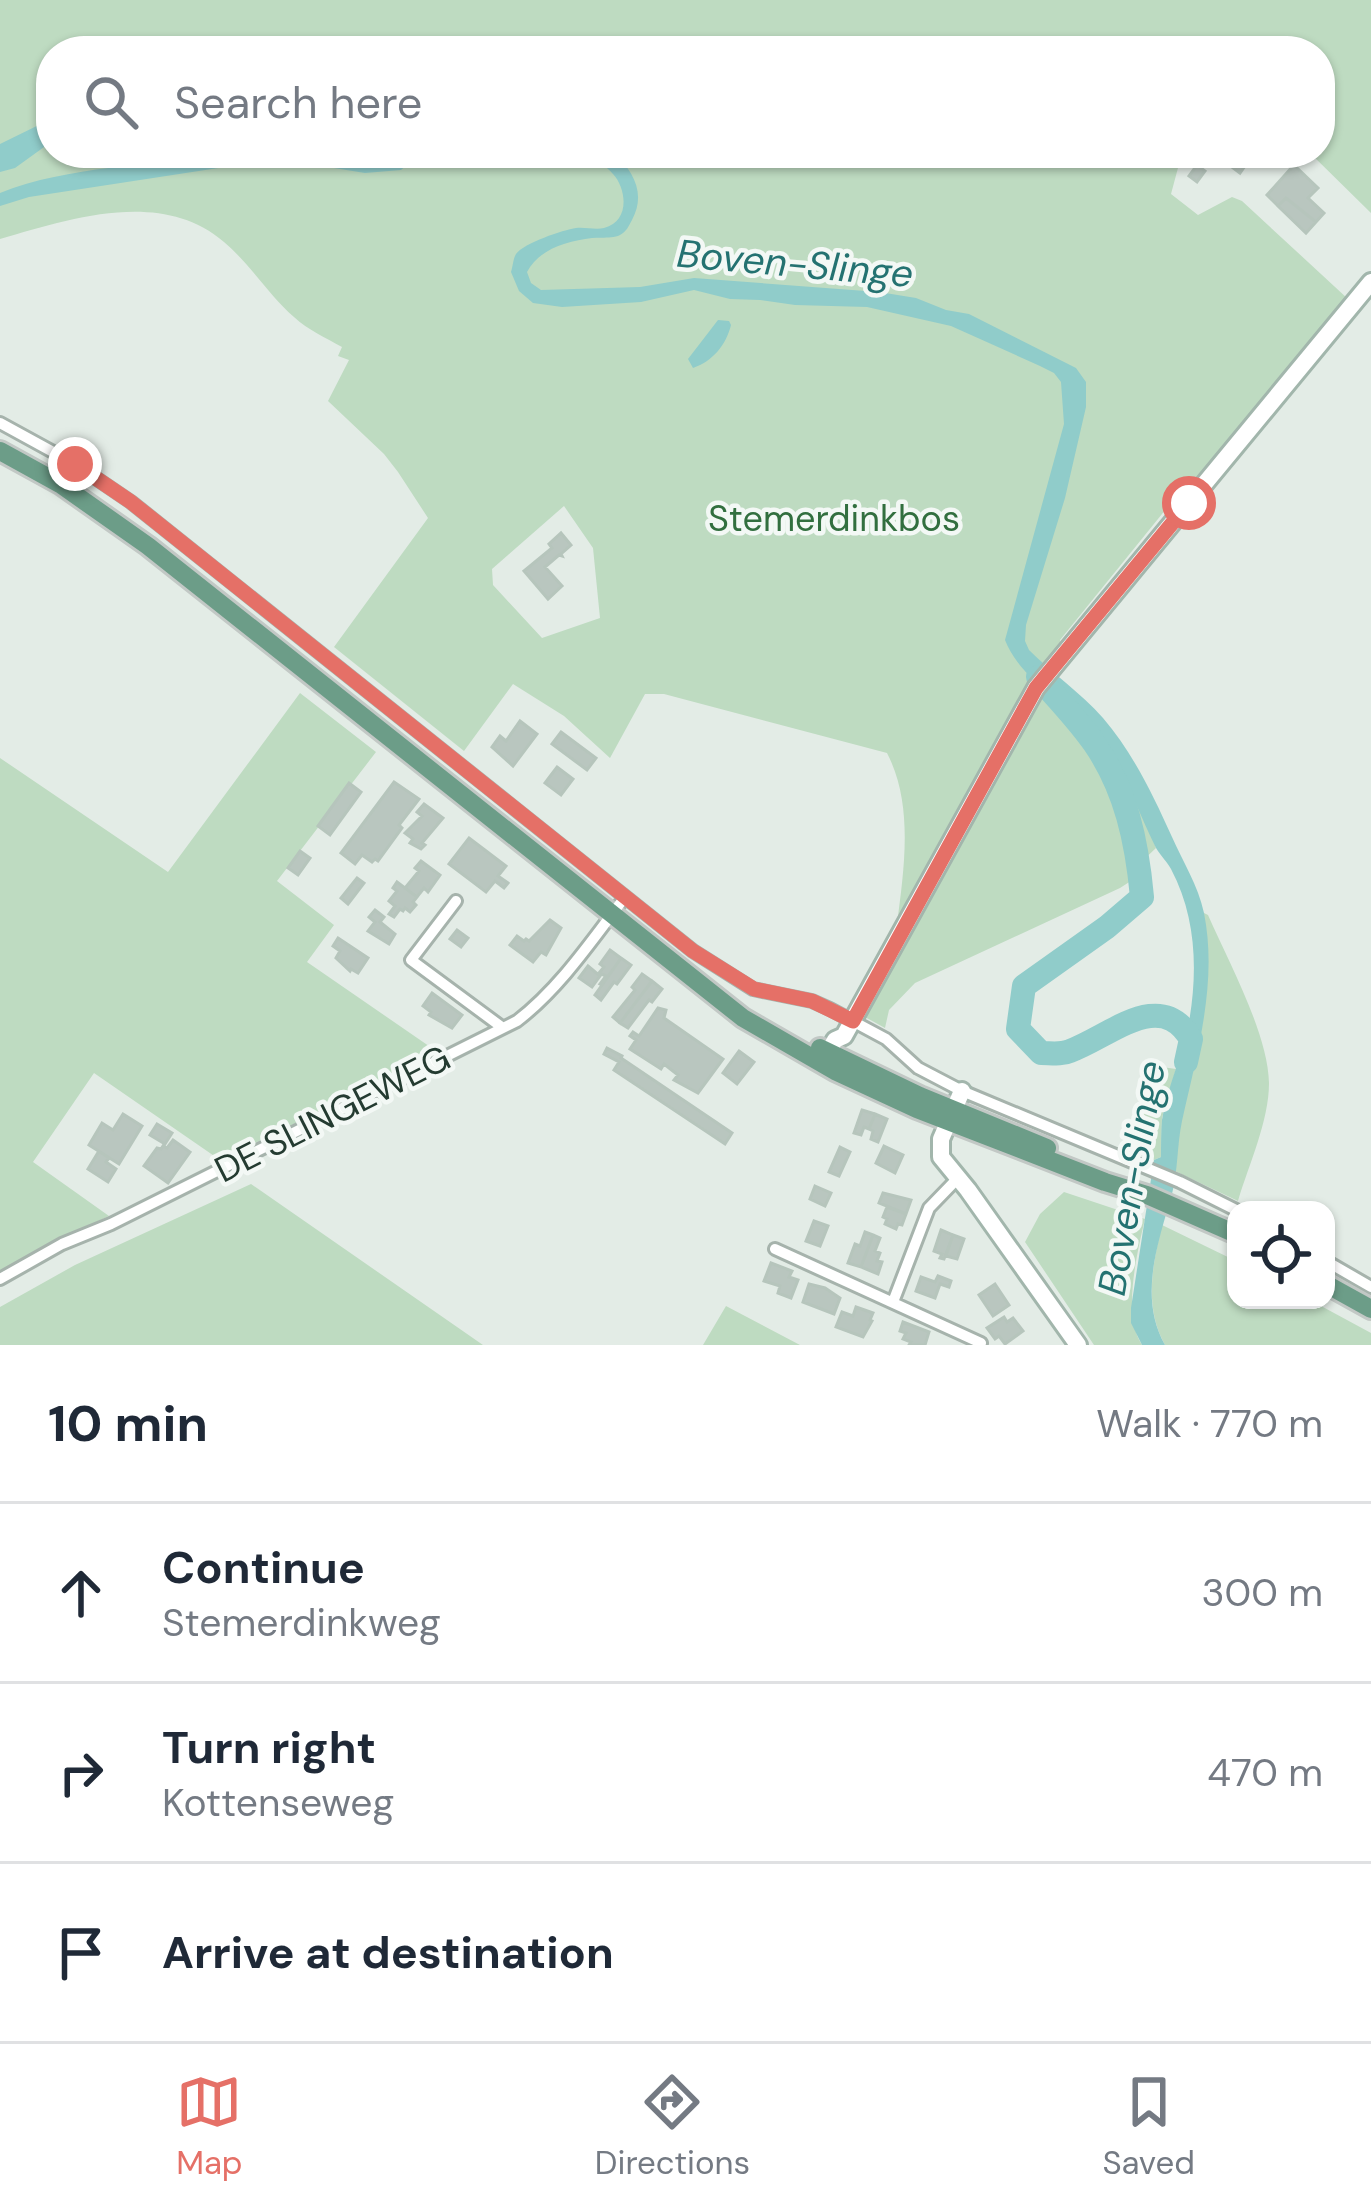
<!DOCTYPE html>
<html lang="en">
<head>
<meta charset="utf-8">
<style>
  :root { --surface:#fff; --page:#f6f6f7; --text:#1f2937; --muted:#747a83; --line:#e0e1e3; --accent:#e57067 }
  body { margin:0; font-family:"DM Sans",sans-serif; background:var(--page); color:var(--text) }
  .controls { position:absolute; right:36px; bottom:36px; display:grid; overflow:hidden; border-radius:24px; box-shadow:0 3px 9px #0004 }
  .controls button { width:108px; height:108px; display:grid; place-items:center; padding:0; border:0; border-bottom:3px solid var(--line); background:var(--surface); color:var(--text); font:60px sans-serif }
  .stop { position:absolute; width:36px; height:36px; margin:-27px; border:9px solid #e57067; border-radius:50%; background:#fff }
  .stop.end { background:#e57067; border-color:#fff; box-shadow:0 3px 12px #0008 }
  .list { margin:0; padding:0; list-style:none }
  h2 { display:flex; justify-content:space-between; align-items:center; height:156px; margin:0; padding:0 48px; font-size:51px }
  h2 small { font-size:39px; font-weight:400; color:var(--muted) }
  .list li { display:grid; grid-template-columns:78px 1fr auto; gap:36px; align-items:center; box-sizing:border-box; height:180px; padding:0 48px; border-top:3px solid var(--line) }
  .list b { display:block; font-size:45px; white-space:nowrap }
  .list p { margin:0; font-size:39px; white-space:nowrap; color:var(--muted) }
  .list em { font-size:39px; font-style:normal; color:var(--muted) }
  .icon { flex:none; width:66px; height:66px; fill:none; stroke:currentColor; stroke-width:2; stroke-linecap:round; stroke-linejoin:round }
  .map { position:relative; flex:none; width:1371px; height:1345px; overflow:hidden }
  .search { position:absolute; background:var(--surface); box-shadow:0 3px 9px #0004; left:36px; right:36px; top:36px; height:132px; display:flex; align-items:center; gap:30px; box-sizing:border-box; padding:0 42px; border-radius:48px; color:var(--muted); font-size:45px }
  .sheet { height:696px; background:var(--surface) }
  nav { display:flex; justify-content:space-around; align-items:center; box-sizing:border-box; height:168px; border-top:3px solid var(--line); background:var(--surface); font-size:33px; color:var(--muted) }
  nav a { display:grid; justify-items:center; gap:6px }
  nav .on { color:var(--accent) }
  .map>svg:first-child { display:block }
  .green { fill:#bedbc1; fill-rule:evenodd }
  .water { fill:#90ccca }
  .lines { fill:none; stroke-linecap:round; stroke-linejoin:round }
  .river { stroke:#90ccca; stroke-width:24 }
  .building { fill:#b9c6bf; stroke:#b6c5bc; stroke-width:3 }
  .street-casing { stroke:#a6b3ac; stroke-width:16 }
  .secondary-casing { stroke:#a2b6ac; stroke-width:22 }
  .primary-casing { stroke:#c2c8c5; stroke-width:24 }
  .street { stroke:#fff; stroke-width:10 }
  .secondary { stroke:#fff; stroke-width:16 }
  .primary { stroke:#6c9d88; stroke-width:18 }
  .route { stroke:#e57067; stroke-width:15 }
  .labels { text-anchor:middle; stroke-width:9; stroke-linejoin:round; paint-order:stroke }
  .park-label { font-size:36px; fill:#326f3f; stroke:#f3f8f5 }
  .street-label { font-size:36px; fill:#243b31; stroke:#f3f8f5 }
  .water-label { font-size:39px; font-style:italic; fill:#247271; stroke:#f3f8f5 }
</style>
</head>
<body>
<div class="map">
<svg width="1371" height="1345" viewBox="0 0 1371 1345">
  <rect width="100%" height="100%" fill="#e3ece6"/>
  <path class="green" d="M0,0H1371V213L1310,153H1320V51H51V153H1182L1171,194L1198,215L1232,197L1242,201L1348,299L1186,496L1179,493L1060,640L1063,652L1035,680L897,924C904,869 914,805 887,753L664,694H645L610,758L564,716L513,684L464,751L334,647L428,518L398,472L384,454L328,401L349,360L338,356L342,347C326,338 308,330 294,317C269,295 250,264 224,242C161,188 70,219 0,239ZM564,506L593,548L600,618L542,638L493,585L492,569Z
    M1045,689C1102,738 1130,777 1156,848L1136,867L1137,877L1120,888L915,983L889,1010L885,1028L865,1017V1009L1030,710L1044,698L1040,695Z
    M300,693L376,752L277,881L334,925L307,962L439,1053L220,1160L94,1073L33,1162L109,1216L39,1249L0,1272V758L168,872Z
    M1204,913L1208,915C1228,961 1268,1033 1269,1083C1269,1121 1249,1164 1238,1201L1175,1171Z
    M1155,1066L1176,1069L1162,1118L1161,1157L1154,1160L1136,1153L1150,1068Z
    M251,1184L483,1345H0V1307L75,1265Z
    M1064,1192L1145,1219C1137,1253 1122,1315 1142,1345H1094L1025,1242L1040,1214Z
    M1162,1225L1236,1261V1300H1310L1371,1333V1345H1165C1144,1307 1152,1266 1162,1225Z
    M726,1306L800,1345H703Z"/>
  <path class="water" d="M51,119V142L15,168L0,172V144Z
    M224,153H333L365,158L395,153H420L401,170L365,173L303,163H251L29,197L0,206V193C70,165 150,167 224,153Z
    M488,153H614C634,172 646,194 632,220C628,227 627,231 620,235C612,239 601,237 592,238C567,241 539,249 527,272L531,283L541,290L640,287L694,278L879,292L916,298L946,310L969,314L1076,368L1086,382V407L1065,498L1026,625L1025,641L1029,650C1053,674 1080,692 1103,718C1133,753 1153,795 1172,837C1183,862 1198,885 1204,913C1218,983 1197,1053 1182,1121C1177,1145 1178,1171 1172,1194C1158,1243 1138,1297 1165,1345H1142L1131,1323V1308L1154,1160L1161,1157C1161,1145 1161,1132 1162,1120C1167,1087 1183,1055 1189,1022C1198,970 1196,916 1171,869C1166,860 1159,854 1155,846C1140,815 1129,784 1110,755C1081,711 1023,686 1005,640L1064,424L1061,382L1054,373L1040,366L951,326L867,307L795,305L760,300L730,299L694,290L641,302L562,307L533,303L519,291L511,272C513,266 513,259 516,254C524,243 563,230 576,228C585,227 596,230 604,228C630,222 627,189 613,174C586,143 533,158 497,162Z
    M718,320L729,321L731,325C726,345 713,361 693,368L688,359Z"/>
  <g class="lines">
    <path class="river" d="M1038,677C1057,698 1078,720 1094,743C1126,789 1137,842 1142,897L1107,927L1024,986L1018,1029L1041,1053C1051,1053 1061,1055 1070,1051C1111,1036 1160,987 1191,1039L1186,1062"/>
  </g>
  <path class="building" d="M1217,153H1254L1240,173L1216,155Z
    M1197,165L1205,171L1197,182L1189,176Z
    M1294,165L1318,188L1308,198L1324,213L1316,222L1286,198L1278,206L1267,195Z
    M1286,198L1316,222L1306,233L1278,206Z
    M561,533L571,545L561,554L562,556L559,555L545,567L562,586L548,599L524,571L552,548L549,544Z
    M520,721L537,734L513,766L492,747L500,736L506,741Z
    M561,732L596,758L587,770L552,744Z
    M557,767L573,779L561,795L545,783Z
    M394,782L419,799L399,825L402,828L378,861L375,859L372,862L362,855L355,864L341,853Z
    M349,783L361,792L330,835L318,826Z
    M424,804L443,818L422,843L425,845L421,849L410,843L413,839L405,833L422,816L417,812Z
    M469,838L506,866L498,876L508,883L504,888L495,881L486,892L449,864Z
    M300,851L310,858L298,875L288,868Z
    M421,861L440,875L428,892L424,888L417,897L405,888L419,871L415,868Z
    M357,878L364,883L348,904L341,898Z
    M397,882L417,897L413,902L416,905L410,912L405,908L403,911L400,909L394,917L389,914L395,906L389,901L397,891L393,888Z
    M375,910L384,917L380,922L395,934L389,944L368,931L375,922L369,917Z
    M550,920L561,928L546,955L541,952L533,962L510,945L517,936L524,941L526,939L529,941Z
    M457,930L468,938L461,947L450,939Z
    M338,938L368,958L358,973L351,969L350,971L336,958L340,951L333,946Z
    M610,950L621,958L602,985L600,984L606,976L599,973L604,967L600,964Z
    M621,958L631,965L617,984L614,982L601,1000L595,995Z
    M588,966L600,976L592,987L579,978Z
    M642,974L652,981L620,1023L613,1017L635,990L632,987Z
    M652,981L662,989L652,1002L649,1000L628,1028L620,1023Z
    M432,993L462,1015L452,1028L429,1015L431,1012L423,1006Z
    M658,1008L666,1010L664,1018L723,1059L698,1093L674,1080L678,1075L664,1064L661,1069L630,1049L636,1040L630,1036L633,1032L639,1036Z
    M607,1048L622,1056L621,1058L732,1133L725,1144L614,1070L619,1062L604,1054Z
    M739,1051L754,1062L737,1084L723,1073Z
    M862,1110L875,1114L869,1129L864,1127L861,1135L854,1133Z
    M123,1114L142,1126L119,1164L89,1145L102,1123L113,1130Z
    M875,1114L887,1119L878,1142L871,1139L873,1131L869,1129Z
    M157,1124L172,1133L165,1144L150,1135Z
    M173,1140L190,1152L168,1183L144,1166L157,1148L161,1149L163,1146L167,1148Z
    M884,1146L903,1155L895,1173L876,1163Z
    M840,1147L850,1152L839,1176L829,1172Z
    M99,1151L109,1158L106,1162L116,1169L108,1182L88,1169Z
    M815,1186L831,1193L825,1206L810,1199Z
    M883,1193L911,1200L906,1214L879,1203Z
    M887,1207L906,1214L902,1225L898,1224L896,1229L885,1224L887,1219L883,1217Z
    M814,1221L828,1226L820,1246L806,1241Z
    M941,1230L953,1235L944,1259L940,1258L942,1254L934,1251Z
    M865,1232L873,1235L861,1267L848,1263L855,1244L860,1246Z
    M873,1235L880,1238L875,1251L880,1253L877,1261L882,1262L878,1274L861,1267Z
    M953,1235L964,1239L957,1259L946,1256Z
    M771,1263L792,1271L789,1277L798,1280L791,1298L778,1293L780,1286L764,1281Z
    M938,1276L951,1281L949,1287L940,1284L935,1298L916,1291L921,1277L935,1282Z
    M809,1284L825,1288L840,1298L834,1314L803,1302Z
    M995,1284L1009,1305L993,1316L979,1295Z
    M856,1307L873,1313L870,1320L872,1321L863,1337L836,1327L842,1312L853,1316Z
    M1004,1317L1007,1322L1013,1318L1023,1331L1005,1344L999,1336L995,1339L987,1328Z
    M903,1322L929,1332L925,1345H909L911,1342L903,1339L906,1333L900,1331Z"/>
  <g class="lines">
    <g class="street-casing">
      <path id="street" d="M0,423L75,464L131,502L693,951L753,989L812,1001L830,1009L886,1039L918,1068L962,1091L1180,1182L1236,1210
        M456,901L411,960L503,1028
        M775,1249L981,1343
        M1326,1261L1371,1287
        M0,1279L62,1244L111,1224L517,1021C560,988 592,940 625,897
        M893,1302L929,1208L958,1178"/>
    </g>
    <g class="secondary-casing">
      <path id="secondary" d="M823,1062L835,1040L844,1036L1036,688L1371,282
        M962,1091L941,1139V1157L968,1190L1078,1345"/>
    </g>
    <g class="primary-casing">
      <path id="primary" d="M0,451L60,484L148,546L743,1018L835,1071L917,1109L1105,1182L1147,1195L1236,1234
        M820,1048L920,1096L1047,1148
        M1326,1284L1371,1309"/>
    </g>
    <use href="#street" class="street"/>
    <use href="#secondary" class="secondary"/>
    <use href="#primary" class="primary"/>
  </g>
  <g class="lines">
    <path class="route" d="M75,464L131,502L693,951L754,989L812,1001L853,1021L1036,688L1189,503"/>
  </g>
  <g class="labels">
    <g class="park-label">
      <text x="834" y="531">Stemerdinkbos</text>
    </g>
    <g class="street-label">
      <text transform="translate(332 1113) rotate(-27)" y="13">DE SLINGEWEG</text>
    </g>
    <g class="water-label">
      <text transform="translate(795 263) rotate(5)" y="14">Boven-Slinge</text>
      <text transform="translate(1131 1178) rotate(-80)" y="14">Boven-Slinge</text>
    </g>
  </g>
</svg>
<div class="controls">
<button><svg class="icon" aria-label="locate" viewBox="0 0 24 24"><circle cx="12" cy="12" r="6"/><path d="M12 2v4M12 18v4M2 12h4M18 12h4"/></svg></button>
</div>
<div class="stop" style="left:1189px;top:503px"></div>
<div class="stop end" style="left:75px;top:464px"></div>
<div class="search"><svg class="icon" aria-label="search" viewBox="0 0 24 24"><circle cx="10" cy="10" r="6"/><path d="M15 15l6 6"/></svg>Search here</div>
</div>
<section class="sheet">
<h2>10 min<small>Walk · 770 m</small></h2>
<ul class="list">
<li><svg class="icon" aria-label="ahead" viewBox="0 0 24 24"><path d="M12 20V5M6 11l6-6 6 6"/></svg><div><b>Continue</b><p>Stemerdinkweg</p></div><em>300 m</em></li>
<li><svg class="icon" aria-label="right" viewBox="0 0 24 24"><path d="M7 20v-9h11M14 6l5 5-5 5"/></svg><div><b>Turn right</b><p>Kottenseweg</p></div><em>470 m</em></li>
<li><svg class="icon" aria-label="arrive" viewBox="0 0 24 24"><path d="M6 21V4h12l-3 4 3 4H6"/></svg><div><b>Arrive at destination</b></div></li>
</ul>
</section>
<nav>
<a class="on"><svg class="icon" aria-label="map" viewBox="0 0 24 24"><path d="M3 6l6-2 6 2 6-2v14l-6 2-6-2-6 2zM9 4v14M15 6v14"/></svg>Map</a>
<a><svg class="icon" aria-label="directions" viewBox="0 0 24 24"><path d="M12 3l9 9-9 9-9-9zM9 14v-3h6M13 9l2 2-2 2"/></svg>Directions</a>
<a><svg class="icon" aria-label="saved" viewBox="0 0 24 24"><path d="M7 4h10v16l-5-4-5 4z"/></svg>Saved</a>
</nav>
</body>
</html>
